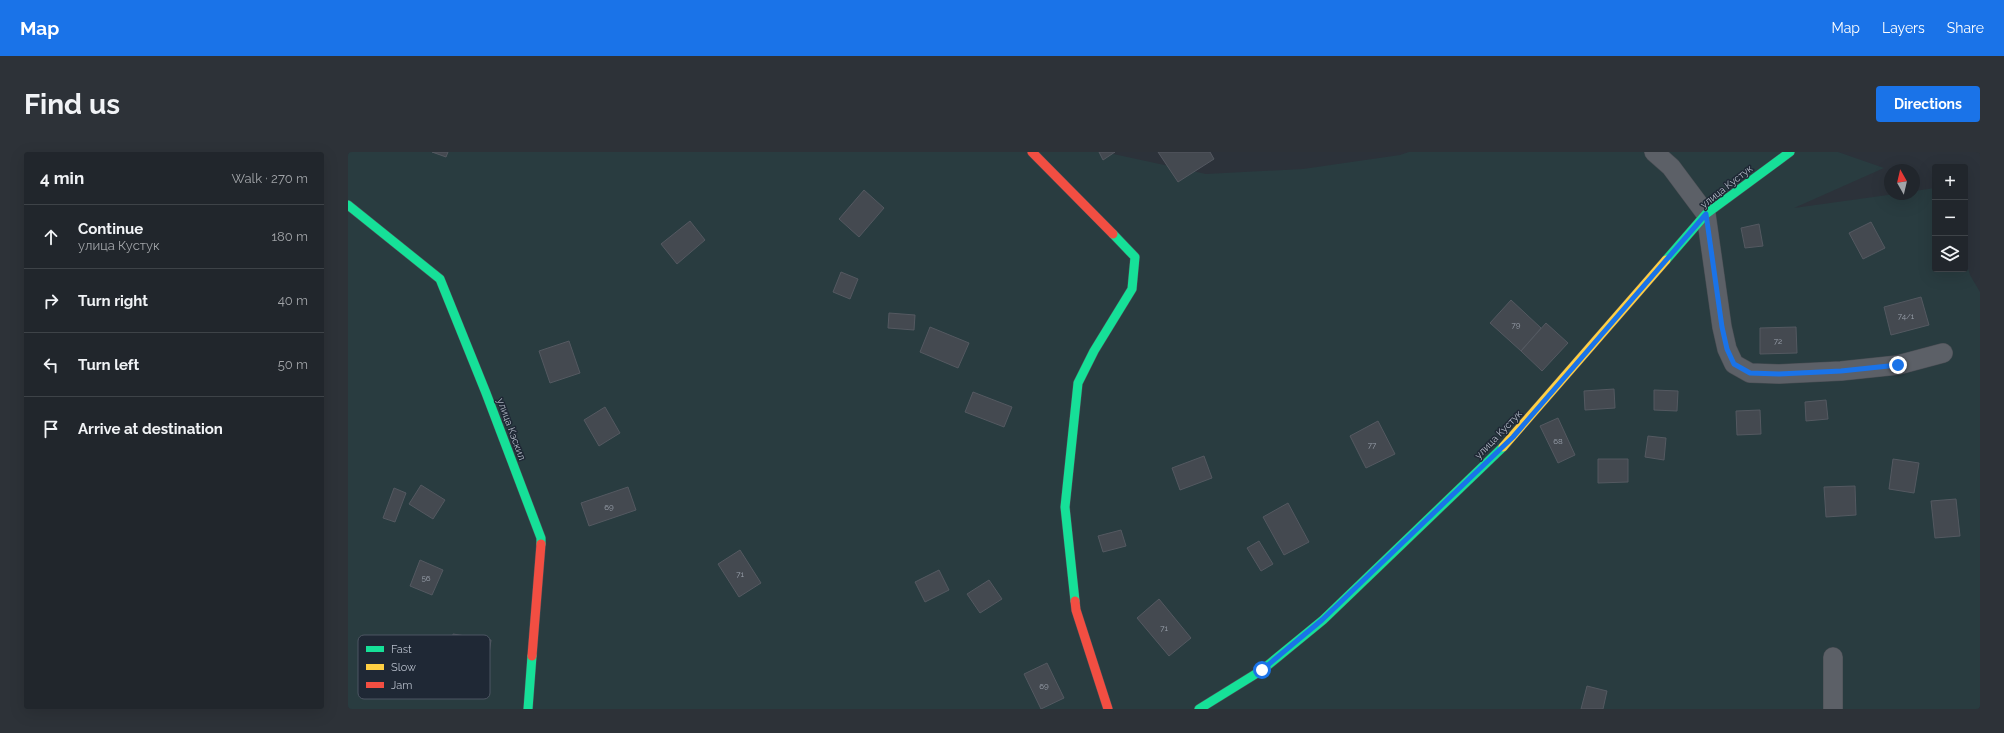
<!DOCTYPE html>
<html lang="en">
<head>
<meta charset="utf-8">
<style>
  :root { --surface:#21262c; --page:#2d3238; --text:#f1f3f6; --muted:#a2a5a9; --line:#3e4348; --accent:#1a73e8 }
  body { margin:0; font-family:Raleway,sans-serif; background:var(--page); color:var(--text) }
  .controls { position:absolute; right:12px; top:12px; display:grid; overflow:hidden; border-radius:4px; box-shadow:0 4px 16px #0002 }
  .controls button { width:36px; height:36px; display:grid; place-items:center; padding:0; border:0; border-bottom:1px solid var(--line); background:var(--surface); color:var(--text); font:20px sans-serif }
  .compass { position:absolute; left:1536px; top:12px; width:36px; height:36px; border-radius:50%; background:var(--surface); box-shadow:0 4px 16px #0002; rotate:352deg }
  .stop { position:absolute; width:12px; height:12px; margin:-9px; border:3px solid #1a73e8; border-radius:50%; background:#fff }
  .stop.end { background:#1a73e8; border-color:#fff; box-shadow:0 1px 4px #0008 }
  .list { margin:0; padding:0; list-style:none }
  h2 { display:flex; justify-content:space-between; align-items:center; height:52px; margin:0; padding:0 16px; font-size:17px }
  h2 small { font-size:13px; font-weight:400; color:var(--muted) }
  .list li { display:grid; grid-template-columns:26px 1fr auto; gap:12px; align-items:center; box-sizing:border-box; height:64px; padding:0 16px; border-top:1px solid var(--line) }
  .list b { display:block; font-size:15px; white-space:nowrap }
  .list p { margin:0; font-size:13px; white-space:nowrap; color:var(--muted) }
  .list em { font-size:13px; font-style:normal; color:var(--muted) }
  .icon { flex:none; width:22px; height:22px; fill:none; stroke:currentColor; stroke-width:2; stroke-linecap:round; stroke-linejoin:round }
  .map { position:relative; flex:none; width:1632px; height:557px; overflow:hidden; border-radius:4px }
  header { display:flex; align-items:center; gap:24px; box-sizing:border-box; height:56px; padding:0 20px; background:var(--accent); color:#fff }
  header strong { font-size:19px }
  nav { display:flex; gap:22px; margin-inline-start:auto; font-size:14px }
  .intro { display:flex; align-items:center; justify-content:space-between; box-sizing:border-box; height:96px; padding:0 24px }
  h1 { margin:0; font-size:28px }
  .button { padding:10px 18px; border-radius:4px; background:var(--accent); color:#fff; font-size:14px; font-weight:700 }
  main { display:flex; gap:24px; padding:0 24px }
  aside { flex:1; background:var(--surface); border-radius:4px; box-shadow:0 4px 16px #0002 }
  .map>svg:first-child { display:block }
  .green { fill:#293c40 }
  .building { fill:#444950; stroke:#545961 }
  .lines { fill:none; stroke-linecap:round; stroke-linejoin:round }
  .street-casing { stroke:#4a4e54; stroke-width:20 }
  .fast-casing { stroke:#4a4e54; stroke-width:10 }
  .slow-casing { stroke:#4a4e54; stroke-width:10 }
  .jam-casing { stroke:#4a4e54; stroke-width:10 }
  .street { stroke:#5c6067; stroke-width:19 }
  .fast { stroke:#16e098; stroke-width:9 }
  .slow { stroke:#ffcf43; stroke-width:9 }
  .jam { stroke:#f24e42; stroke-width:9 }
  .route { stroke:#1a73e8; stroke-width:5 }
  .labels { text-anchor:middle; stroke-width:3; stroke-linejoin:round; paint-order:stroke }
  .number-label { font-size:8px; fill:#9aa1ac }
  .street-label { font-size:10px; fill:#b7beca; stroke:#1f2835 }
  .key { fill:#1f2835; stroke:#4d5562; stroke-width:1 }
  .key-label { font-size:11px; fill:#b7beca }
</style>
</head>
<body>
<header>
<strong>Map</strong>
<nav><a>Map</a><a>Layers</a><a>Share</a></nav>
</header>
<div class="intro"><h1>Find us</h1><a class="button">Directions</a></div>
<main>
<aside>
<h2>4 min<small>Walk · 270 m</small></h2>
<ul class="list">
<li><svg class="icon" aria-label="ahead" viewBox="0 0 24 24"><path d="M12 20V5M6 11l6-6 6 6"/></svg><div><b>Continue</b><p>улица Кустук</p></div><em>180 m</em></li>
<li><svg class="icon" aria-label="right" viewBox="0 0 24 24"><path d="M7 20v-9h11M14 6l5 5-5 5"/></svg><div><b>Turn right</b></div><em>40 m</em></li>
<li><svg class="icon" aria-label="left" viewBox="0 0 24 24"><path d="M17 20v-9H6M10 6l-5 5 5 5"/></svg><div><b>Turn left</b></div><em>50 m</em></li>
<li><svg class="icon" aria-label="arrive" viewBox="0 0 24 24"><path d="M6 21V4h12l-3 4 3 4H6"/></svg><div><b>Arrive at destination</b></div></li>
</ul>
</aside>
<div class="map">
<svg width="1632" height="557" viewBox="0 0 1632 557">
  <rect width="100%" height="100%" fill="#2c323a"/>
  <path class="green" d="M0,0H756L858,22L955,17L1052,3L1061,0H1490L1536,16L1446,56L1547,42H1566V39L1587,36V117H1617V106L1622,123L1632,140V557H0Z"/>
  <path class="building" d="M84,0H100L98,5Z
    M751,0H767L755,8Z
    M810,0H862L866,7L830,30Z
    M516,38L536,56L511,85L491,67Z
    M342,69L357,88L329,112L313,92Z
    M1523,70L1537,96L1515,107L1501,81Z
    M1411,72L1415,94L1397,96L1393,76Z
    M493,120L510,127L502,147L485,140Z
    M1573,145L1581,173L1543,183L1536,155Z
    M1163,148L1193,176L1173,199L1142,171Z
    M541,161L567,163L566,178L540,176Z
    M1198,171L1220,191L1194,219L1173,199Z
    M582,175L621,191L610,216L572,200Z
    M1448,175L1449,201L1412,202V176Z
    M221,189L232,221L202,231L191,199Z
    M1266,237L1267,256L1237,258L1236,239Z
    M1306,238L1330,239L1329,259L1306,258Z
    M625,240L664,255L656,275L617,260Z
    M1478,248L1480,267L1458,269L1457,250Z
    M257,255L272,281L251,294L236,268Z
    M1412,258L1413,282L1389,283L1388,259Z
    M1210,266L1227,303L1210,311L1192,274Z
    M1030,269L1047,302L1018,316L1002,284Z
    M1300,284L1318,286L1316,308L1297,305Z
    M856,304L864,326L832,338L824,316Z
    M1250,307H1280V330L1250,331Z
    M1545,307L1571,311L1566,341L1541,337Z
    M73,333L97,348L85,367L61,352Z
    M1507,334L1508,363L1478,365L1476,335Z
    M280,335L288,358L241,374L233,351Z
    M46,336L58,341L47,370L35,366Z
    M1608,347L1612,384L1587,386L1583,349Z
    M940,351L961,390L936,403L915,365Z
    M773,378L778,394L755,400L750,384Z
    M911,389L925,412L913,419L899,396Z
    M392,398L413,431L391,445L370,412Z
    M72,408L95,418L84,443L62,434Z
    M591,418L601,438L577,450L567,430Z
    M641,428L654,447L632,461L619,442Z
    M811,447L843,486L821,504L789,466Z
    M105,482L143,488L137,531L99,525Z
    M699,511L716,546L693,557L676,522Z
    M1239,534L1259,539L1255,557H1233Z"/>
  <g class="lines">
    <g class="street-casing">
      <path id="street" d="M1306,0L1323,15L1358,62L1374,175L1379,197L1386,212L1402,221L1431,222L1493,219L1550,213L1595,201
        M1485,505V557"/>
    </g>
    <g class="fast-casing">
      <path id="fast" d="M0,53L92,127L138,241L193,386V392
        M1318,108L1358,62L1442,0
        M727,449L717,355L730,231L746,199L784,137L787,105L765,82
        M180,557L184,504
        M851,557L914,518L975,468L1155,295"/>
    </g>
    <g class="slow-casing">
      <path id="slow" d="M1155,295L1318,108"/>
    </g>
    <g class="jam-casing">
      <path id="jam" d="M684,0L765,82
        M727,449L728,458L760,557
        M184,504L193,392"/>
    </g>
    <use href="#street" class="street"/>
    <use href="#fast" class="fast"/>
    <use href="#slow" class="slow"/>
    <use href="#jam" class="jam"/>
  </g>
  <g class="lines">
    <path class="route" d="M914,518L974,468L1165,285L1358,62L1374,175L1379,197L1386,212L1402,221L1431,222L1493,219L1550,213"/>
  </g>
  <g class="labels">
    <g class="number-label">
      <text x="1558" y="167">74/1</text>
      <text x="1168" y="176">79</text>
      <text x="1430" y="192">72</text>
      <text x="1210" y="292">68</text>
      <text x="1024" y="296">77</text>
      <text x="261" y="358">69</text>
      <text x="392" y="425">71</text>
      <text x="78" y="429">56</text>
      <text x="816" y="479">71</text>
      <text x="696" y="537">69</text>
    </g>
    <g class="street-label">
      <text transform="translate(1378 34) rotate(-38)" y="4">улица Кустук</text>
      <text transform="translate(164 277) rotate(70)" y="4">улица Кэскил</text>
      <text transform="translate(1150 282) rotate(-46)" y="4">улица Кустук</text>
    </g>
  </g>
  <rect x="10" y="483" width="132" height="64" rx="6" class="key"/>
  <rect x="18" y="494" width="18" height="6" fill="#16e098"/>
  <rect x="18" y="512" width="18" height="6" fill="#ffcf43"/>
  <rect x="18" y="530" width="18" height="6" fill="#f24e42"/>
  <g class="key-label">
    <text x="43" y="501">Fast</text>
    <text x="43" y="519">Slow</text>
    <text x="43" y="537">Jam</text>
  </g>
</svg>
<div class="controls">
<button>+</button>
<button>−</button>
<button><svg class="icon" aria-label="layers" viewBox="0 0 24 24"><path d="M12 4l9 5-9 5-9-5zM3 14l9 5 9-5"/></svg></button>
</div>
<svg class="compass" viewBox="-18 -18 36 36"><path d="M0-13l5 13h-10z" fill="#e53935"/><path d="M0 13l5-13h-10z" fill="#a2a5a9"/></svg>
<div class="stop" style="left:914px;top:518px"></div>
<div class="stop end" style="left:1550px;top:213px"></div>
</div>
</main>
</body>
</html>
